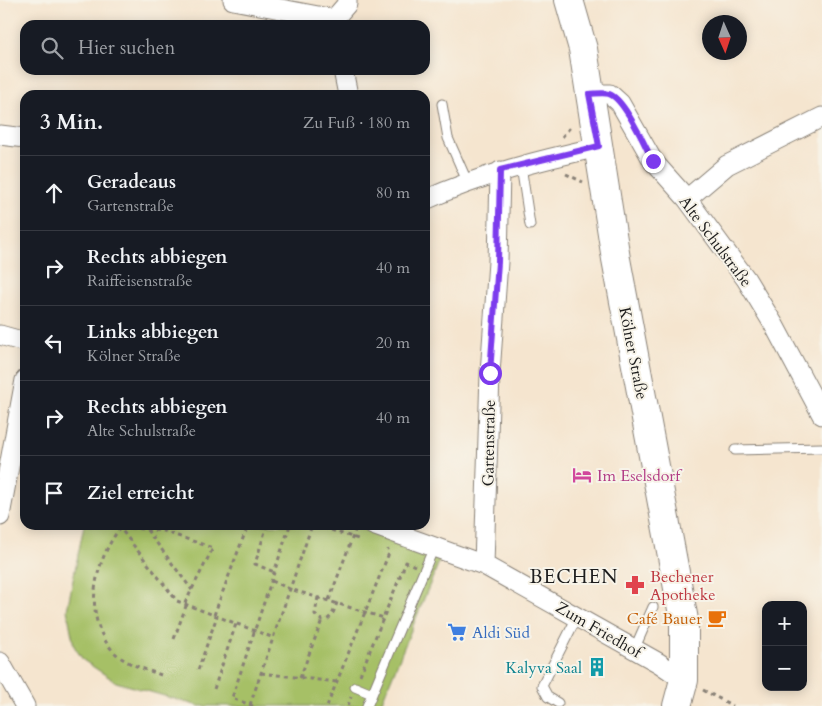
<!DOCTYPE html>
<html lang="de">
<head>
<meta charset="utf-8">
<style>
  :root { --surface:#171b24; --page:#20242c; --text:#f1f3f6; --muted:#9ea1a6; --line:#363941 }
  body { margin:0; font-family:Cardo,serif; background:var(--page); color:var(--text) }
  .controls { position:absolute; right:15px; bottom:15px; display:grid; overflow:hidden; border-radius:10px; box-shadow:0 2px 12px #0003 }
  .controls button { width:45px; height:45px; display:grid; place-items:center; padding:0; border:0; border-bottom:1px solid var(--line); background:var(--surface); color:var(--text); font:25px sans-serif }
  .compass { position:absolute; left:702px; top:15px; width:45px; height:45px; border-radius:50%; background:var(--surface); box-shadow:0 2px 12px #0003; rotate:177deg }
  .stop { position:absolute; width:15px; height:15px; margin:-11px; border:4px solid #7c3aed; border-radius:50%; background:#fff }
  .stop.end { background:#7c3aed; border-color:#fff; box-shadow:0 1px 5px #0008 }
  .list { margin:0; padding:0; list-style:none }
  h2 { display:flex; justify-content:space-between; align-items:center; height:65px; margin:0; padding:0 20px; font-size:21px }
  h2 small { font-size:16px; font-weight:400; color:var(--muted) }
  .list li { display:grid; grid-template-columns:32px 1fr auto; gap:15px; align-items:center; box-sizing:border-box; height:75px; padding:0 20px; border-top:1px solid var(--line) }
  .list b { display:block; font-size:19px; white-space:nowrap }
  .list p { margin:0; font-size:16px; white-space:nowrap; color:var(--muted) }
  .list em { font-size:16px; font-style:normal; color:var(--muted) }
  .icon { flex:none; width:28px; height:28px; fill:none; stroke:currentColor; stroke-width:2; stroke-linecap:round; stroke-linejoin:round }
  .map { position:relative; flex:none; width:822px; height:706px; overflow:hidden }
  .search { position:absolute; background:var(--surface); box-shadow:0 2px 12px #0003; left:20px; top:20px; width:410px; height:55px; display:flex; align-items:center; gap:12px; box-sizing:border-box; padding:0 18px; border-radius:15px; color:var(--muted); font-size:19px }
  .panel { position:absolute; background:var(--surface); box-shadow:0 2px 12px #0003; left:20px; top:90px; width:410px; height:440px; border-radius:15px }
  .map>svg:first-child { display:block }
  .green { fill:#a6c066; stroke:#616e41 }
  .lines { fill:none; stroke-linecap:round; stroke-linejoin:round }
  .service-casing { stroke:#888076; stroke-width:11 }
  .minor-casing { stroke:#888076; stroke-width:21 }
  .primary-casing { stroke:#888076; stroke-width:30 }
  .path { stroke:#888076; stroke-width:3; stroke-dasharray:4 4; stroke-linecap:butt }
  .service { stroke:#fff; stroke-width:9 }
  .minor { stroke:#fff; stroke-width:19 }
  .primary { stroke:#fff; stroke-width:28 }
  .route { stroke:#7c3aed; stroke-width:6 }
  .labels { text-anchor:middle; stroke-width:4; stroke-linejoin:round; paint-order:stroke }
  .street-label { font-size:16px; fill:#1c1c1c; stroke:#f7f3e8 }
  .hotel-label { font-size:16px; fill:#b23c85; stroke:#f7f3e8; text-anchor:start }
  .health-label { font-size:16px; fill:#be3a42; stroke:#f7f3e8; text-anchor:start }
  .food-label { font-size:16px; fill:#c56008; stroke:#f7f3e8; text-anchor:end }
  .shop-label { font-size:16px; fill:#366cbe; stroke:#f7f3e8; text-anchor:start }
  .culture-label { font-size:16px; fill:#0d838f; stroke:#f7f3e8; text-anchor:end }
  .quarter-label { font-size:19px; letter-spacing:1px; fill:#1c1c1c; stroke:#f7f3e8 }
</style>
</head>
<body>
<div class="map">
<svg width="822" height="706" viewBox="0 0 822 706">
  <rect width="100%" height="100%" fill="#f7f3e8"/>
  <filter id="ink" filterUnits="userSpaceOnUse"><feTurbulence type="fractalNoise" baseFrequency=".02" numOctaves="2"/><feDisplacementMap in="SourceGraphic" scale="10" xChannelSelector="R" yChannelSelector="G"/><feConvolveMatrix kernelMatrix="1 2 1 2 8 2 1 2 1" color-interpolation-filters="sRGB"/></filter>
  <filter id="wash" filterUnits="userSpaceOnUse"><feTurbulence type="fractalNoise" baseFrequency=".0096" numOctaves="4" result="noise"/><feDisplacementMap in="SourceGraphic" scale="20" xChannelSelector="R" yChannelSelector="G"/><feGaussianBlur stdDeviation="1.12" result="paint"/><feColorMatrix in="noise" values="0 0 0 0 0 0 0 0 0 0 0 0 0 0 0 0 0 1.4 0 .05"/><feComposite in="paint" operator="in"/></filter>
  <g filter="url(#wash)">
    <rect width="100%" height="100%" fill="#f5e5cf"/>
    <path class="green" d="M84,525H353L441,557L380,706H199L116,682L83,660L74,646L67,610Z"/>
  </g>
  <g filter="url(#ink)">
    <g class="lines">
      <g class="service-casing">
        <path id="service" d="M442,104L448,138L467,181
          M521,166L530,225
          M735,450L822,448
          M634,650L653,607
          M355,687L372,694
          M558,703L548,697L542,686L577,617
          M367,706L434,547"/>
      </g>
      <g class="minor-casing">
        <path id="minor" d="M233,0L334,19L335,25
          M334,19L347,4V0
          M343,70L348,95
          M589,94H610L620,103L653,161L687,199L746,279L774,325L822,415
          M0,135L25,138
          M687,199L727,165L822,117
          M425,200C481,175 539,160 599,147
          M0,335L25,342
          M0,516L25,380
          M373,525L484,565L659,663L684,680
          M484,565L490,373L498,262L500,171
          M0,662L25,706"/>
      </g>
      <g class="primary-casing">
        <path id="primary" d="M569,0L583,49L616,259L684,620V680L677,706"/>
      </g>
      <path class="path" d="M562,137L572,125
        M566,174L583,182
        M267,525L255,564L274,572
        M316,525L361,540
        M122,527L163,531L213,548L184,605
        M147,530L192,590
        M272,581L290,589L384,618
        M318,597L315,614C326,629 334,614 337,602
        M329,600L356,528
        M214,615L248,525
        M174,639L186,606
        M198,670L217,616
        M261,673L336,682
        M161,675C145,669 125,664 113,651C81,616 95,561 120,528L177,601L274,638
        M360,675L406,562L415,566
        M300,678L322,620
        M214,689L236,624
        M703,690L733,706
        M250,705L312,525
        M253,706L232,698L290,525
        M327,706L389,553L388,549
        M348,706L351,697"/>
      <use href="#service" class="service"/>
      <use href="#minor" class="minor"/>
      <use href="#primary" class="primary"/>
    </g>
  </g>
  <g class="lines" filter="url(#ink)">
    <path class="route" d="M490,373L498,262L500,170L599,146L589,94C595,94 603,92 609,94C624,98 645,146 653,161"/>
  </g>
  <defs>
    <g id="hotel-bare" transform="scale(1.5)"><path d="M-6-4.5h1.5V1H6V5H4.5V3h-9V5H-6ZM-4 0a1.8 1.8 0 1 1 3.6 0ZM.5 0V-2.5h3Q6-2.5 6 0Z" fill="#d1479c" stroke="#f7f3e8" stroke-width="2.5" paint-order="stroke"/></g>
    <g id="pharmacy-bare" transform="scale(1.5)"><path d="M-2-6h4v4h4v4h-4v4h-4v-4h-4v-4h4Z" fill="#e0444e" stroke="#f7f3e8" stroke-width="2.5" paint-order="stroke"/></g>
    <g id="cafe-bare" transform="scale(1.5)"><path d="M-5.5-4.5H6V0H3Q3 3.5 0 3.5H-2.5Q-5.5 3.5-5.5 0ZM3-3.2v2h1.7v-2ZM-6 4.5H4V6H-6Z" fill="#e8710a" stroke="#f7f3e8" stroke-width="2.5" paint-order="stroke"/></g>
    <g id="supermarket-bare" transform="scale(1.5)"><path d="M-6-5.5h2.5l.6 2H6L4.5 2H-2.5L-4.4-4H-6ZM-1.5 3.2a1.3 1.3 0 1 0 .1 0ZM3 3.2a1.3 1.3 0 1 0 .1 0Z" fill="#3f7fe0" stroke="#f7f3e8" stroke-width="2.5" paint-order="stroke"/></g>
    <g id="building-bare" transform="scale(1.5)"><path d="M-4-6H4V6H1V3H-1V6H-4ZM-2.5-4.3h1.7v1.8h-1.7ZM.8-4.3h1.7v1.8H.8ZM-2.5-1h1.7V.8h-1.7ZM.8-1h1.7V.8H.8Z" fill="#0f9aa8" stroke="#f7f3e8" stroke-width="2.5" paint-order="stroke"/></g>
  </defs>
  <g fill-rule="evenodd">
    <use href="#hotel-bare" x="582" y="475"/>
    <use href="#pharmacy-bare" x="635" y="585"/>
    <use href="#cafe-bare" x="717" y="618"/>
    <use href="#supermarket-bare" x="457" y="632"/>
    <use href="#building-bare" x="597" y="667"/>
  </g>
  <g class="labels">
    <g class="street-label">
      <text transform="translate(716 241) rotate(53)" y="6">Alte Schulstraße</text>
      <text transform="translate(634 353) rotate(79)" y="6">Kölner Straße</text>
      <text transform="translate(488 443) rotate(-89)" y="6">Gartenstraße</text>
      <text transform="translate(599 629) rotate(30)" y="6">Zum Friedhof</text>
    </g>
    <g class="hotel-label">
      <text x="597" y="481">Im Eselsdorf</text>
    </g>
    <g class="health-label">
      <text x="650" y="582">Bechener<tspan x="650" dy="18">Apotheke</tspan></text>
    </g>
    <g class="food-label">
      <text x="702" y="624">Café Bauer</text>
    </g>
    <g class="shop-label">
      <text x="472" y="638">Aldi Süd</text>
    </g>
    <g class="culture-label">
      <text x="582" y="673">Kalyva Saal</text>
    </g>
    <g class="quarter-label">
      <text x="574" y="583">BECHEN</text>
    </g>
  </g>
</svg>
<div class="controls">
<button>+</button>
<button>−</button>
</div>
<svg class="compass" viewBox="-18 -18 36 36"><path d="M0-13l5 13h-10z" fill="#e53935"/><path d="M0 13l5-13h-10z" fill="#9ea1a6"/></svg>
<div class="stop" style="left:490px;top:373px"></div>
<div class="stop end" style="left:653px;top:161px"></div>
<div class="search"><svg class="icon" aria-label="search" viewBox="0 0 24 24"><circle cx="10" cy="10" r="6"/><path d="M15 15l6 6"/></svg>Hier suchen</div>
<section class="panel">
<h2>3 Min.<small>Zu Fuß · 180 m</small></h2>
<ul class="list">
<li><svg class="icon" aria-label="ahead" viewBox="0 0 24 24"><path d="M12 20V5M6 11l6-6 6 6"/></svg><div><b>Geradeaus</b><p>Gartenstraße</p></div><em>80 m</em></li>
<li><svg class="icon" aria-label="right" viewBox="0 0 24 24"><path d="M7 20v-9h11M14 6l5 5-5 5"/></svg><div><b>Rechts abbiegen</b><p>Raiffeisenstraße</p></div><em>40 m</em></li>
<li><svg class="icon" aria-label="left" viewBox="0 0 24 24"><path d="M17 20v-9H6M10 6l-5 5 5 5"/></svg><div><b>Links abbiegen</b><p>Kölner Straße</p></div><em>20 m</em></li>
<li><svg class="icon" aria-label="right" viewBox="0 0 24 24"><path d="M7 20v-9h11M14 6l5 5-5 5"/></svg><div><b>Rechts abbiegen</b><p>Alte Schulstraße</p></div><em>40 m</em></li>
<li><svg class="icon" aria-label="arrive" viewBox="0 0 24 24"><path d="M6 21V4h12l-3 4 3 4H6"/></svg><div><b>Ziel erreicht</b></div></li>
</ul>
</section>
</div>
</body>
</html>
